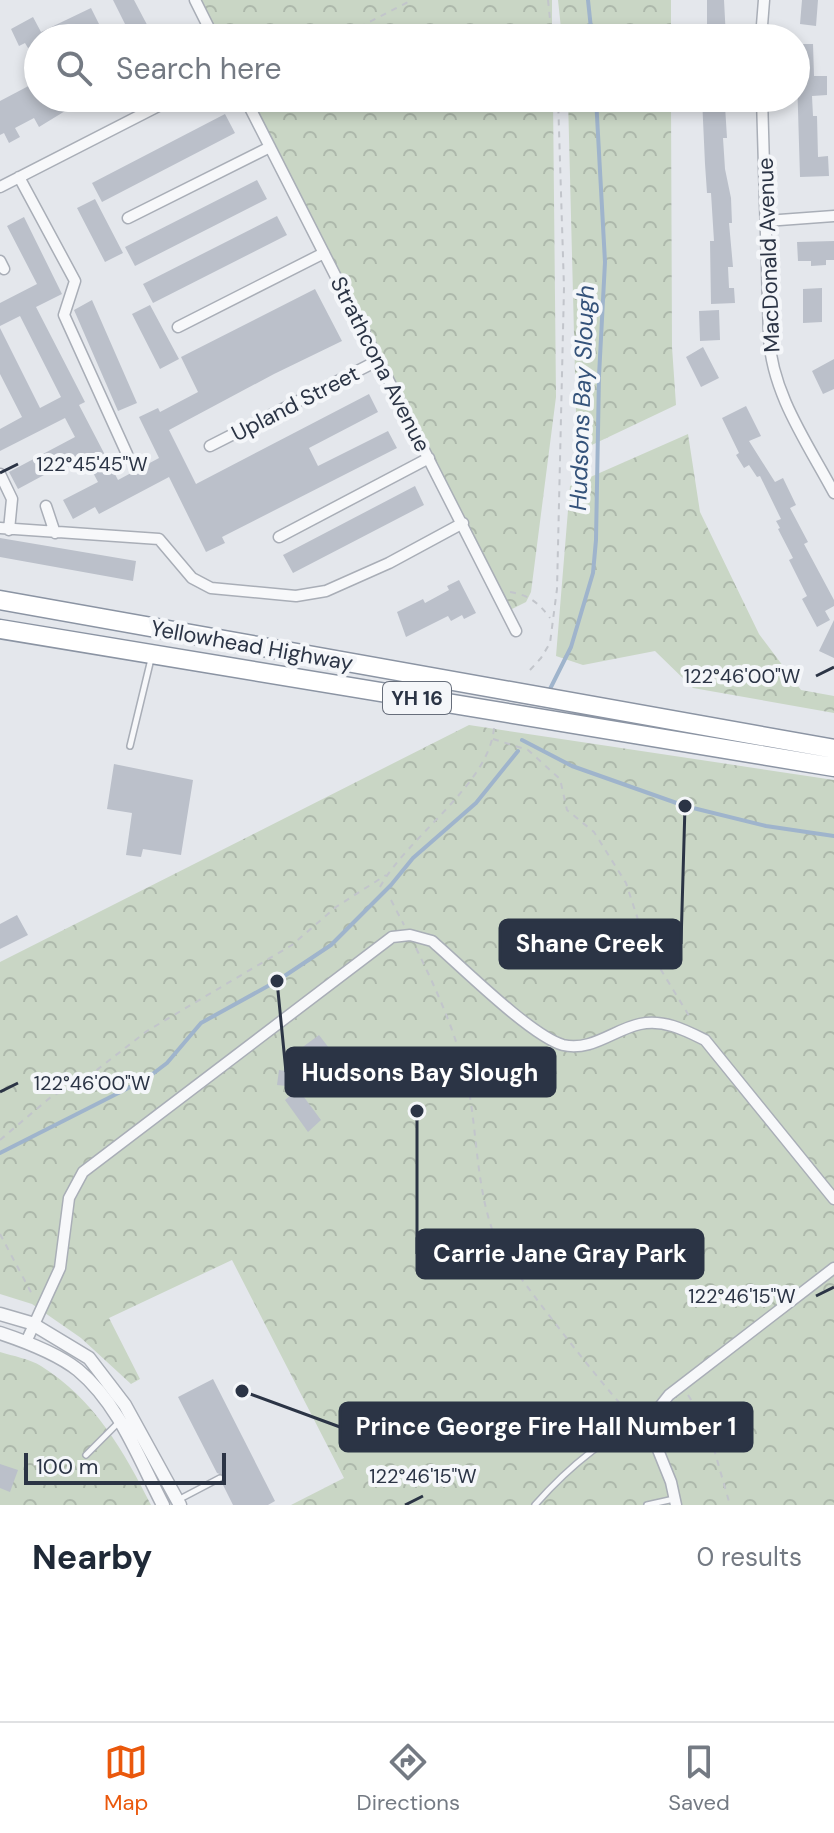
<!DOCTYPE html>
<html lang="en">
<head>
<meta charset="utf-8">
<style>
  :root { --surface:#fff; --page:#f6f6f7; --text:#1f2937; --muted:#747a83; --line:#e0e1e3; --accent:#ea580c }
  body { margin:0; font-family:"DM Sans",sans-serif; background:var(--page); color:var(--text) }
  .scale { position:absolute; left:24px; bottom:20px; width:202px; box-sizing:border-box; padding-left:8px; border:4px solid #2b3445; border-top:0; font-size:22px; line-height:28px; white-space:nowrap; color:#2b3445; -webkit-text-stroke:6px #f4f6f9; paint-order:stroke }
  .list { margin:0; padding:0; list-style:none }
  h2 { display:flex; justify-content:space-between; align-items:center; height:104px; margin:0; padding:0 32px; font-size:34px }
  h2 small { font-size:26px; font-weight:400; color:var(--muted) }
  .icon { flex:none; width:44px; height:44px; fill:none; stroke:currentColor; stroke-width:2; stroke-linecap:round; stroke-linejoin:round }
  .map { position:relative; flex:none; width:834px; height:1505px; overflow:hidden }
  .search { position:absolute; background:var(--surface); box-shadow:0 4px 12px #0003; left:24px; right:24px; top:24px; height:88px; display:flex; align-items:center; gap:20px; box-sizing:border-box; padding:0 28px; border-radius:44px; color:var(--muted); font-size:30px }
  .sheet { height:216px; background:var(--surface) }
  nav { display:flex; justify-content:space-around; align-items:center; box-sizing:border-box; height:112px; border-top:2px solid var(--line); background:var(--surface); font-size:22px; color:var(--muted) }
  nav a { display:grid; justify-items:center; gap:4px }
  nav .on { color:var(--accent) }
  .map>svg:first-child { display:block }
  .forest { fill:url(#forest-crowns) }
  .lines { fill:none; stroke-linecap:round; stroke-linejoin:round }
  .stream { stroke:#9fb4cc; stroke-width:4 }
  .building { fill:#bbc0ca }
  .service-casing { stroke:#a9aeb7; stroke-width:8 }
  .minor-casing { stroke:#a9aeb7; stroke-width:13 }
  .tertiary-casing { stroke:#a9aeb7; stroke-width:15 }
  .trunk-casing { stroke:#8b94a3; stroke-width:21 }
  .path { stroke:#c2c5cb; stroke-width:2; stroke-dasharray:6 6; stroke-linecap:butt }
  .service { stroke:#f7f8fa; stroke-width:5 }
  .minor { stroke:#f7f8fa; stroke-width:10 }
  .tertiary { stroke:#f7f8fa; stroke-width:12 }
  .trunk { stroke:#fff; stroke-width:18 }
  .ticks { fill:none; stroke:#2b3445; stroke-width:3 }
  .labels { text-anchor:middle; stroke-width:8; stroke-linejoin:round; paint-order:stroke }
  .shield { fill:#f4f6f9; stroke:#676e7b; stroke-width:2 }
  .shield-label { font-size:20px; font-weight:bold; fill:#2b3445 }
  .street-label { font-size:22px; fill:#2b3445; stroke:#f4f6f9 }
  .water-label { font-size:24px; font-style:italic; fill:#34527a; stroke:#f4f6f9 }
  .ticks-label { font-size:20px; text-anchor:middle; fill:#2b3445; stroke:#f4f6f9; stroke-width:8; stroke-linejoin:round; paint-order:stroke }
  .leader { fill:none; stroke:#2b3445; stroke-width:3 }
  .callout-dot { fill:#2b3445; stroke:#f4f6f9; stroke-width:3 }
  .callout { fill:#2b3445; stroke:#2b3445; stroke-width:3 }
  .callout-label { font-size:24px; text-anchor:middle; font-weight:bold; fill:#fff }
</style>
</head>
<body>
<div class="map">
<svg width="834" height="1505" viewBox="0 0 834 1505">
  <defs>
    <pattern id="forest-crowns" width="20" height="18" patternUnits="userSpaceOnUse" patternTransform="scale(2)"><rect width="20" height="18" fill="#c9d6c5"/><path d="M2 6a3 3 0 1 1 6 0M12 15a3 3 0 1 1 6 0" fill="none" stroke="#adb8ab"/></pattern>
  </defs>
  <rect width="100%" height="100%" fill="#e4e7ec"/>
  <path class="forest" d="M197,0H552V38H213Z
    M558,0H671V38H562Z
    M242,98H553L556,397L531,592L526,602L510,610Z
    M568,98H671L672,347L676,405L577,452Z
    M688,434L700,512L759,634L801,690L834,696V713L693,688L655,651L583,665L556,656L570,486Z
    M469,725L834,780V1505H291L344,1478L232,1260L109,1318L140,1379L131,1384L81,1338L32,1304L0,1294V962Z
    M0,1352C13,1356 30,1359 41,1366C94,1399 124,1451 151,1505H0Z"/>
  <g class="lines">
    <path class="stream" d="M588,0L592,38
      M549,691L571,647L593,573L596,540L599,376L605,262L596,98
      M522,740L572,766L685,806L766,826L834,836
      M0,1153L146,1079L167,1063L201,1023L277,981L331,945L391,885L413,858L476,803L518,751"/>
  </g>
  <path class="building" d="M113,0H134L154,38H132Z
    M707,0H724L726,38H707Z
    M802,0H818L816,26L800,24Z
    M91,8L100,26L88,32L86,28L66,38H38V43L28,48L25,43L19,46L11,29L33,17L41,32Z
    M796,44H813L814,76H827V95L812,96L813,116H817L818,157L828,156L829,176L800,177Z
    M38,81V98H64L70,108L39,127L34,118L15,128L20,137L9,143L4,133L0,135V101Z
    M702,98H721V107L725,106L727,138H723L725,169L731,198L732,223H729L733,267H728L729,288H734L735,303L711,304L710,241H714L711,193H707L705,164Z
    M225,114L235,133L102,202L92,183Z
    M257,180L267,199L135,266L125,247Z
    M95,199L123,253L105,262L77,208Z
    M277,216L287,235L153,303L143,284Z
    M24,217L62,294L36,307L85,402L79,405L118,480L159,458L139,417L158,408L160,412L198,392L181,357L315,289L342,341L274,374L169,430L196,484L369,394L378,412L309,448L318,466L388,431L397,448L222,537L225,543L206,552L169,477L99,514L95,507L73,519L63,500L98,482L83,454L18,489L9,472L75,437L65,418L0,451V429L22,417L0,374V328L40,408L61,397L20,316L0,326V303L37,284L7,226Z
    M834,241V260H826V265L811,266V261H798L797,242Z
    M822,288V322L803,323V289Z
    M92,300L137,403L118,411L74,310Z
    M150,305L179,359L160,369L132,314Z
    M719,310L720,340L700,341L699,311Z
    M703,347L719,378L701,387L686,357Z
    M834,359V389L823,394L812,371Z
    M746,406L761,436L749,441L775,482L783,478L796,505L790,508L808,542L804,544L834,600V606L825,611L830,620L817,627L802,599L807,596L789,560L793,558L778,529L780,528L776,521L781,519L760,476L757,477L749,465L744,468L736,455L739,453L722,418Z
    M415,486L424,505L293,573L283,555Z
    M0,538L136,561L133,581L0,557Z
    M459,580L476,613L464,619L462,615L451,621L448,616L406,637L397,612L423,599L425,603L449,590L447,586Z
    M834,620V658L819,651Z
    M114,764L193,780L181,855L143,849L141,857L126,855L132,813L107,809Z
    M17,915L28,935L0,949V924Z
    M319,1035L329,1048L298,1070L289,1057Z
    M279,1070L298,1073L296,1087L277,1085Z
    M298,1089L321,1120L308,1132L285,1100Z
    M213,1379L275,1501L268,1505H233L222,1483L225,1476L217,1473L178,1397Z
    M0,1464L18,1470L10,1492L0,1488Z"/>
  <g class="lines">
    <g class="service-casing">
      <path id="service" d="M130,746L151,659
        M86,1455L119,1422
        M178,1500L220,1478
        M535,1505C569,1466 606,1436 653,1414
        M647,1505L674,1499"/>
    </g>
    <g class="minor-casing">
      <path id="minor" d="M195,0L214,38
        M761,38L764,0
        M245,98L516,631
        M762,98L769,337C772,394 808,444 834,493
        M19,177L75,281L64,315L127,454
        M0,187L174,98
        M128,218L270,147
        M766,221L834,216
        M0,261L4,269
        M178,327L324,253
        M210,446L379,360
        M0,474L12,499L9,530
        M46,506L55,533
        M0,528L159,539L192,578L211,588L296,596L326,591L389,563L463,523
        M279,537L429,458
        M26,1342L60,1268L69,1198L83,1172L392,937L410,935L432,941C461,966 531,1036 563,1045C591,1052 615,1029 640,1024C664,1019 685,1030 705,1040L834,1199
        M676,1505L671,1482L652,1435L654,1414L669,1395L834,1268"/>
    </g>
    <g class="tertiary-casing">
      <path id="tertiary" d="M0,1314L31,1323L89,1358L125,1405L180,1505
        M0,1333C24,1341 58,1354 78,1370C119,1404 139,1459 163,1505"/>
    </g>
    <g class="trunk-casing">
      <path id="trunk" d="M0,600L834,749
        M0,629L834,767"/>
    </g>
    <path class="path" d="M548,0L552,38
      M338,38L412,0
      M510,592C529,595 539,603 550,618
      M530,670L541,658L550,643L557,589L564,288L558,98
      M493,739L528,750L560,779L567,810L594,832L626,883L647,947L691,1019
      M380,887C408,836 489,785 494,728
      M391,900L404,925
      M416,948C439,995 459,1039 469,1091C477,1137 477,1185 492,1229C502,1256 522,1279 538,1301C568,1340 598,1379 630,1415
      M0,1140L52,1096L80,1083L147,1031L292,945L336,907L386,875
      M0,1234L33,1296
      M688,1395L707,1425L730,1505"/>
    <use href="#service" class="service"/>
    <use href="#minor" class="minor"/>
    <use href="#tertiary" class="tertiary"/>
    <use href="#trunk" class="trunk"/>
  </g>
  <path class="ticks" d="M0,473L18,464M816,676L834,667M0,1092L18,1083M816,1296L834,1287M405,1505L423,1496"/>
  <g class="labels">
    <rect class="shield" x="383" y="682" width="68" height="32" rx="6"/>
    <g class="shield-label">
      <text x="417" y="705">YH 16</text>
    </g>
    <g class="street-label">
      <text transform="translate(768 255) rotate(-92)" y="8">MacDonald Avenue</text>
      <text transform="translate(381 364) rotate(63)" y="8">Strathcona Avenue</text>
      <text transform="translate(295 403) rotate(-27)" y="8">Upland Street</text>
      <text transform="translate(252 645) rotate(10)" y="8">Yellowhead Highway</text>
    </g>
    <g class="water-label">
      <text transform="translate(582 398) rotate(-88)" y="8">Hudsons Bay Slough</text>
    </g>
  </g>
  <g class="ticks-label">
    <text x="92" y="471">122°45'45"W</text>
    <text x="742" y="683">122°46'00"W</text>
    <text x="92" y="1090">122°46'00"W</text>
    <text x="742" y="1303">122°46'15"W</text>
    <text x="423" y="1483">122°46'15"W</text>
  </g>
  <path class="leader" d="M685 806L681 944M277 981L286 1072M417 1111L417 1254M242 1391L340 1427"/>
  <g class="callout-dot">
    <circle cx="685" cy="806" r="8"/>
    <circle cx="277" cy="981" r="8"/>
    <circle cx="417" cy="1111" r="8"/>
    <circle cx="242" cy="1391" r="8"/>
  </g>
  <g class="callout">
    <rect x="500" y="920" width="181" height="48" rx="8"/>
    <rect x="286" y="1048" width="269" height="48" rx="8"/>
    <rect x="417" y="1230" width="286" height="48" rx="8"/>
    <rect x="340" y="1403" width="412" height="48" rx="8"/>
  </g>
  <g class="callout-label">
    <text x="590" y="952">Shane Creek</text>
    <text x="420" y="1081">Hudsons Bay Slough</text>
    <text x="560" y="1262">Carrie Jane Gray Park</text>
    <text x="546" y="1435">Prince George Fire Hall Number 1</text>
  </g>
</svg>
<div class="scale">100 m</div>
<div class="search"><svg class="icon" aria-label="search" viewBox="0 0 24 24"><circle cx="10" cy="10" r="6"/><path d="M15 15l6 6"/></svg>Search here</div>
</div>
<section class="sheet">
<h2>Nearby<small>0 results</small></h2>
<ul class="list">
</ul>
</section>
<nav>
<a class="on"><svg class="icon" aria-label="map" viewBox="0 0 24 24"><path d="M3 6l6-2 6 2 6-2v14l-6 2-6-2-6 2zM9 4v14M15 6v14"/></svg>Map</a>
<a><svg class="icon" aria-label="directions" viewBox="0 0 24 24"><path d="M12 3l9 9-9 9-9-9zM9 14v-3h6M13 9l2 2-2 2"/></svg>Directions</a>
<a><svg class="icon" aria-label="saved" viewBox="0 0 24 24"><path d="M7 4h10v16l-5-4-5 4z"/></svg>Saved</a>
</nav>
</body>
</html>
